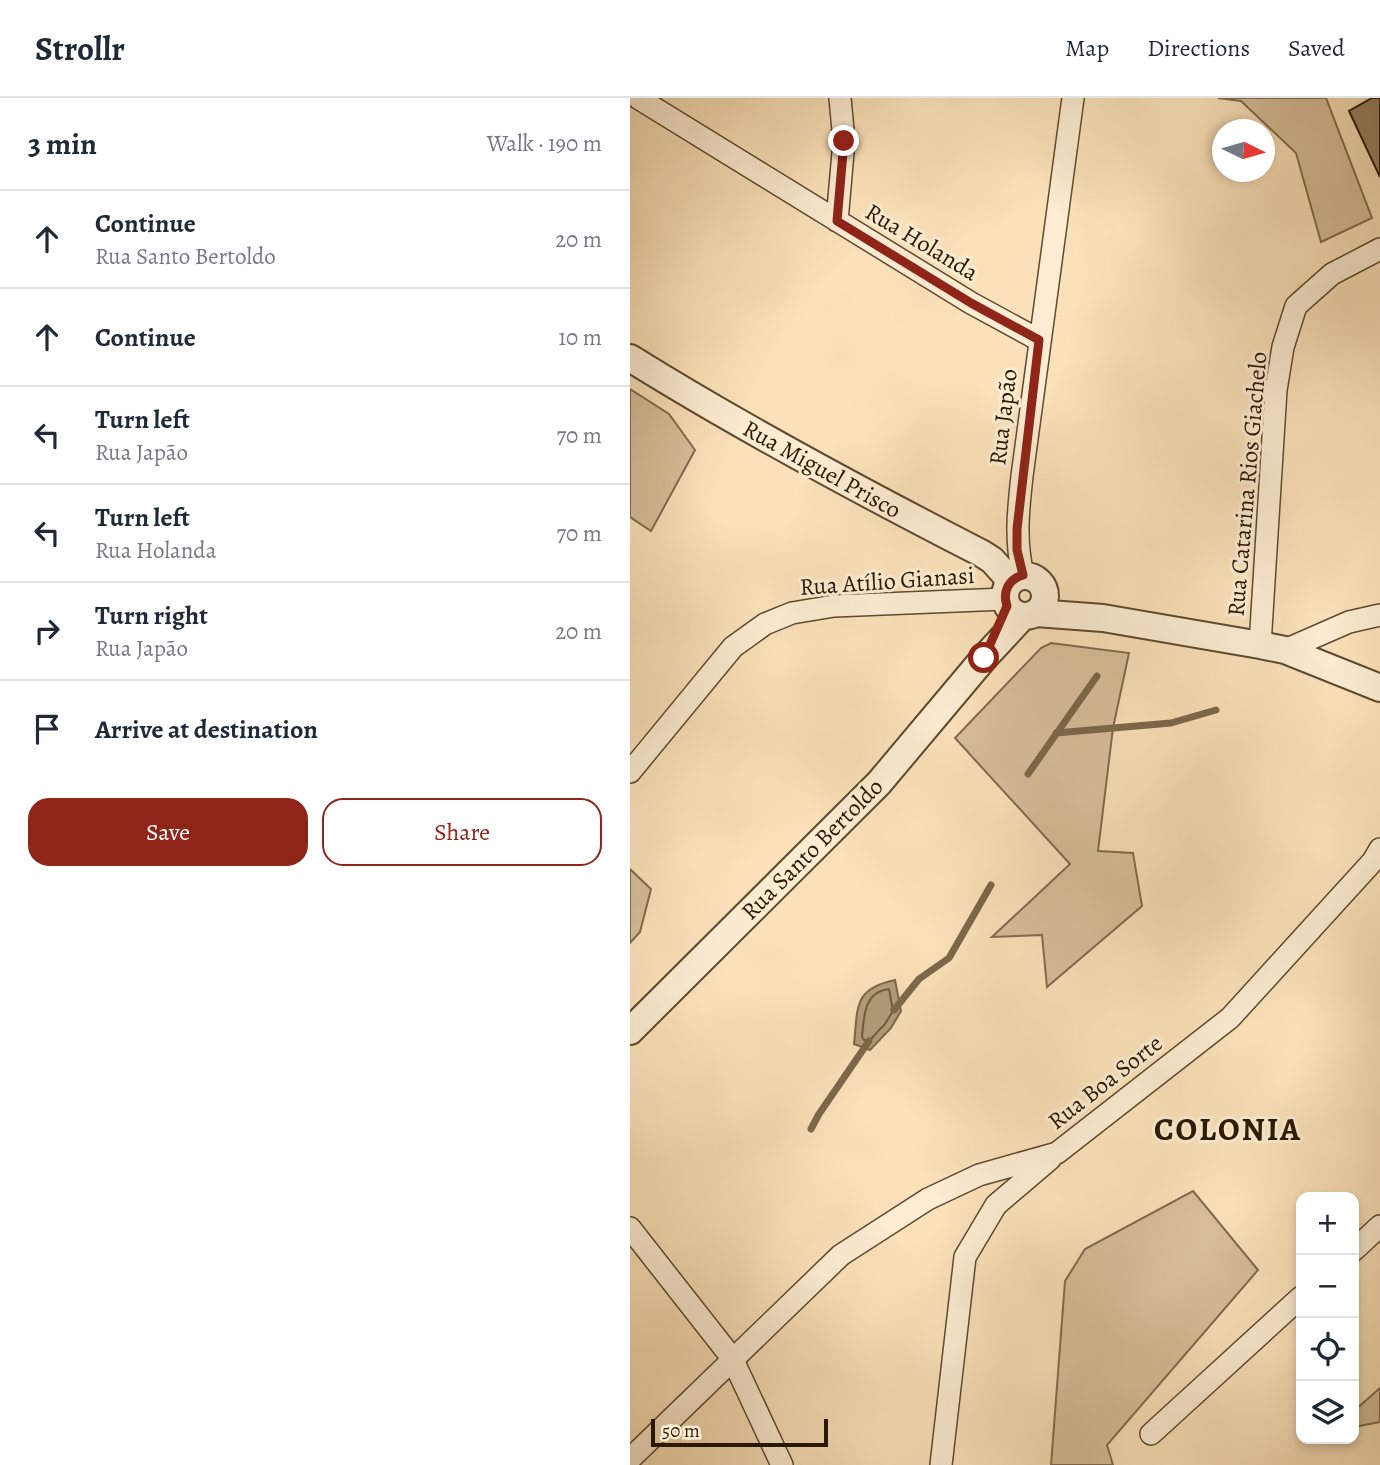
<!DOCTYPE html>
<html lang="en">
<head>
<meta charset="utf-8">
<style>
  :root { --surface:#fff; --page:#f2f2f3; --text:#1f2937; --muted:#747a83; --line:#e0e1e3; --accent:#8f2418 }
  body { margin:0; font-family:Alegreya,serif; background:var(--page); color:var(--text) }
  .controls { position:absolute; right:21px; bottom:21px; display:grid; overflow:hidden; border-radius:14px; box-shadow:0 4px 10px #0003 }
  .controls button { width:63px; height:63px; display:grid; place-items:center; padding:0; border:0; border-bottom:2px solid var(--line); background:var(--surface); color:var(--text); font:35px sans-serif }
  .compass { position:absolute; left:582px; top:21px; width:63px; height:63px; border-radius:50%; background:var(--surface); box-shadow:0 4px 10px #0003; rotate:95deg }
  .scale { position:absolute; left:21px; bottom:18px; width:177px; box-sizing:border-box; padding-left:7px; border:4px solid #2a1801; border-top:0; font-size:19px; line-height:24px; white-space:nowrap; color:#2a1801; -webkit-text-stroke:5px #fcecd2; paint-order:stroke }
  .stop { position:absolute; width:21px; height:21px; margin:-16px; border:5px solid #8f2418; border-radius:50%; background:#fff }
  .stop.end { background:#8f2418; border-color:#fff; box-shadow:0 2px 7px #0008 }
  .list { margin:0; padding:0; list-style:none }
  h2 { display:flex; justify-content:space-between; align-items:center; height:91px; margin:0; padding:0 28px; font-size:30px }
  h2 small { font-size:23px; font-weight:400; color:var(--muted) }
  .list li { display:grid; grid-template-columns:46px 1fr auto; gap:21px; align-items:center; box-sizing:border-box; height:98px; padding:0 28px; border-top:2px solid var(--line) }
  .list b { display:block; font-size:26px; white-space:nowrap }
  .list p { margin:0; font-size:23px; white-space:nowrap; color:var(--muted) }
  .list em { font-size:23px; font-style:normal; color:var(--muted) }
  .actions { display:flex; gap:14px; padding:21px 28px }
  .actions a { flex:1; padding:16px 0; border:2px solid var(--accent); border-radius:21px; text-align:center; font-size:24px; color:var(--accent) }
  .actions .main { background:var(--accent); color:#fff }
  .icon { flex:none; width:38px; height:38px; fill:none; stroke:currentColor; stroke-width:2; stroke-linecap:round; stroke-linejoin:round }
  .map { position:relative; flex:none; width:750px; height:1367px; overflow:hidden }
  header { display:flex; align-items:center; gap:42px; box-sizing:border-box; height:98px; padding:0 35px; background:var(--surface); border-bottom:2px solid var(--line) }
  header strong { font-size:33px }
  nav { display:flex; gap:38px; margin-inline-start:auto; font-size:24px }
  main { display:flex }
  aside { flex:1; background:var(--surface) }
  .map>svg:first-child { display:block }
  .green { fill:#d7bf9a; stroke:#806c4e; stroke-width:2 }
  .water { fill:#b39d7a; stroke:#7c684a; stroke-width:2 }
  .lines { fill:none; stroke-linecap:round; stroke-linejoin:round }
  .shore { stroke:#6e5a3e; stroke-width:2 }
  .stream { stroke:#7c684a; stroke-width:7 }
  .building { fill:#968161; stroke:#2a1801; stroke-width:2 }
  .minor-casing { stroke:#5e4a2f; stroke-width:24 }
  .tertiary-casing { stroke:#5e4a2f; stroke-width:30 }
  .minor { stroke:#fcecd2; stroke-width:21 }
  .tertiary { stroke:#fcecd2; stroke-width:26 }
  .route { stroke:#8f2418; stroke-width:9 }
  .labels { text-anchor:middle; stroke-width:6; stroke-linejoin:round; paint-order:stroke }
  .street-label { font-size:24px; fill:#2a1801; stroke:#fcecd2 }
  .district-label { font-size:32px; font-weight:bold; letter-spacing:2px; fill:#2a1801; stroke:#fcecd2 }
</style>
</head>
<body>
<header>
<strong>Strollr</strong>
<nav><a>Map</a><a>Directions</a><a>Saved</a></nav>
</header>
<main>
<aside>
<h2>3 min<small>Walk · 190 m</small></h2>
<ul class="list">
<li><svg class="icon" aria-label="ahead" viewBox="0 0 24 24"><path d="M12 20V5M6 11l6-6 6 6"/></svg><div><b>Continue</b><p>Rua Santo Bertoldo</p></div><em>20 m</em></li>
<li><svg class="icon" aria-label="ahead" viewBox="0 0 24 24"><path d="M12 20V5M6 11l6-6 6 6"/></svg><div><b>Continue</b></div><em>10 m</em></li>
<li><svg class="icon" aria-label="left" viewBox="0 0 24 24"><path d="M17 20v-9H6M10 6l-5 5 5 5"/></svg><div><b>Turn left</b><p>Rua Japão</p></div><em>70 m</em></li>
<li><svg class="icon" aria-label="left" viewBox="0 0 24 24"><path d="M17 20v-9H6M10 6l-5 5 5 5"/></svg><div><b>Turn left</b><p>Rua Holanda</p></div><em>70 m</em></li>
<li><svg class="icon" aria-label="right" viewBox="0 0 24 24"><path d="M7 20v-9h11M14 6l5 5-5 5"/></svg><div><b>Turn right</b><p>Rua Japão</p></div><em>20 m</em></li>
<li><svg class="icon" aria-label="arrive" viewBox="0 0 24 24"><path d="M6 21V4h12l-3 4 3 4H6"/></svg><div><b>Arrive at destination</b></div></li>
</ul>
<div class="actions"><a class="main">Save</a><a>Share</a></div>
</aside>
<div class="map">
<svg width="750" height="1367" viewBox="0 0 750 1367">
  <rect width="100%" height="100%" fill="#fae1b9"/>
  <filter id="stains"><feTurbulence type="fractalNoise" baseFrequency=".00286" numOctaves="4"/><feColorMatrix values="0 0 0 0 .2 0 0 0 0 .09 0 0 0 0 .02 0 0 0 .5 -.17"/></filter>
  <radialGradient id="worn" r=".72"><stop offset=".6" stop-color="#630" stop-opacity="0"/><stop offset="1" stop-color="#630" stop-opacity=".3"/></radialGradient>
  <path class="green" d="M588,0H696L742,120L691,144L666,55L611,3Z
    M0,291L39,316L65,352L21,433L0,419Z
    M421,545L499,555L483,630L468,753L503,755L512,808L417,889L412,837L362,839L440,766L325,640L411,550Z
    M0,771L21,791L10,834L0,845Z
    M563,1093L628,1172L477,1347L483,1367H421L435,1183L455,1151Z
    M750,1290V1324L724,1329V1313Z"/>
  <path class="water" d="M265,882L271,913L261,930L240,952L224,946C228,909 223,891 265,882Z"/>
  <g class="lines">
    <path class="shore" d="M259,891L263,913L255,926L240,942H234L232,939C234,918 234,894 259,891Z"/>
    <path class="stream" d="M426,635L541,625L586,612
      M398,676L467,578
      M264,912L289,881L319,860L361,787
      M181,1031L189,1016L239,943"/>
  </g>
  <path class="building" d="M742,0H750V79L719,13Z"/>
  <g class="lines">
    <g class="minor-casing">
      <path id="minor" d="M8,0L341,205L409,242
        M207,123L214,43L210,0
        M393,477C385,442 388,414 392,378L443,0
        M630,547L646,292L653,249L666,208L702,176L750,151
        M655,552L719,524L750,517
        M0,674L103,549L135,526L162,515L204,508L375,501
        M0,1130L102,1260L152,1367
        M724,1152L750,1128
        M521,1336L671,1199
        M0,1361L211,1157L298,1101L349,1077L427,1055L600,920L743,763L750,751
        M311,1367L335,1159L366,1107L420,1061"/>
    </g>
    <g class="tertiary-casing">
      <path id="tertiary" d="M0,260C114,331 232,394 351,455L362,462L381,483
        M375 498a20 20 0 1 1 40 0a20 20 0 1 1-40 0Z
        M406,515L473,520L630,547L655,552L750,590
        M0,933L249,685L354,560L393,518"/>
    </g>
    <use href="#minor" class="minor"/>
    <use href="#tertiary" class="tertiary"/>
  </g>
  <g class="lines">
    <path class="route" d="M214,43L207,123L341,205L409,242L387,431V452L393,477C379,481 372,493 377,508L354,560"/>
  </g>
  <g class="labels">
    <g class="street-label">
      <text transform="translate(292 144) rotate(31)" y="8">Rua Holanda</text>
      <text transform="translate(373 319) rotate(-83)" y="8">Rua Japão</text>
      <text transform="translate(192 371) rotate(29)" y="8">Rua Miguel Prisco</text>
      <text transform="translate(617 386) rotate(-85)" y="8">Rua Catarina Rios Giachelo</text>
      <text transform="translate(257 483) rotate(-4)" y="8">Rua Atílio Gianasi</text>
      <text transform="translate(182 751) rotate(-45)" y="8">Rua Santo Bertoldo</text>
      <text transform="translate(475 984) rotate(-38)" y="8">Rua Boa Sorte</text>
    </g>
    <g class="district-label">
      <text x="598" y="1042">COLONIA</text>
    </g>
  </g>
  <rect width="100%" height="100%" filter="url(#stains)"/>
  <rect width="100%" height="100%" fill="url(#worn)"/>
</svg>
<div class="controls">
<button>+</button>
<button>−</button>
<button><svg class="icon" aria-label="locate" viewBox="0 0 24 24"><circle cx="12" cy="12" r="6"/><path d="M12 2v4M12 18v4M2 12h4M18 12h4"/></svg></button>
<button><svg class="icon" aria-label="layers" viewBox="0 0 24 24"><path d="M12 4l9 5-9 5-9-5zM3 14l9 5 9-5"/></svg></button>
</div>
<svg class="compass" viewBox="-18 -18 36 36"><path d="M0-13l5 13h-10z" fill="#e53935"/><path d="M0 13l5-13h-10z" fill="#747a83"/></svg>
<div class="scale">50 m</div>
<div class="stop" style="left:354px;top:560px"></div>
<div class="stop end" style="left:214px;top:43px"></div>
</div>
</main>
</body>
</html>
